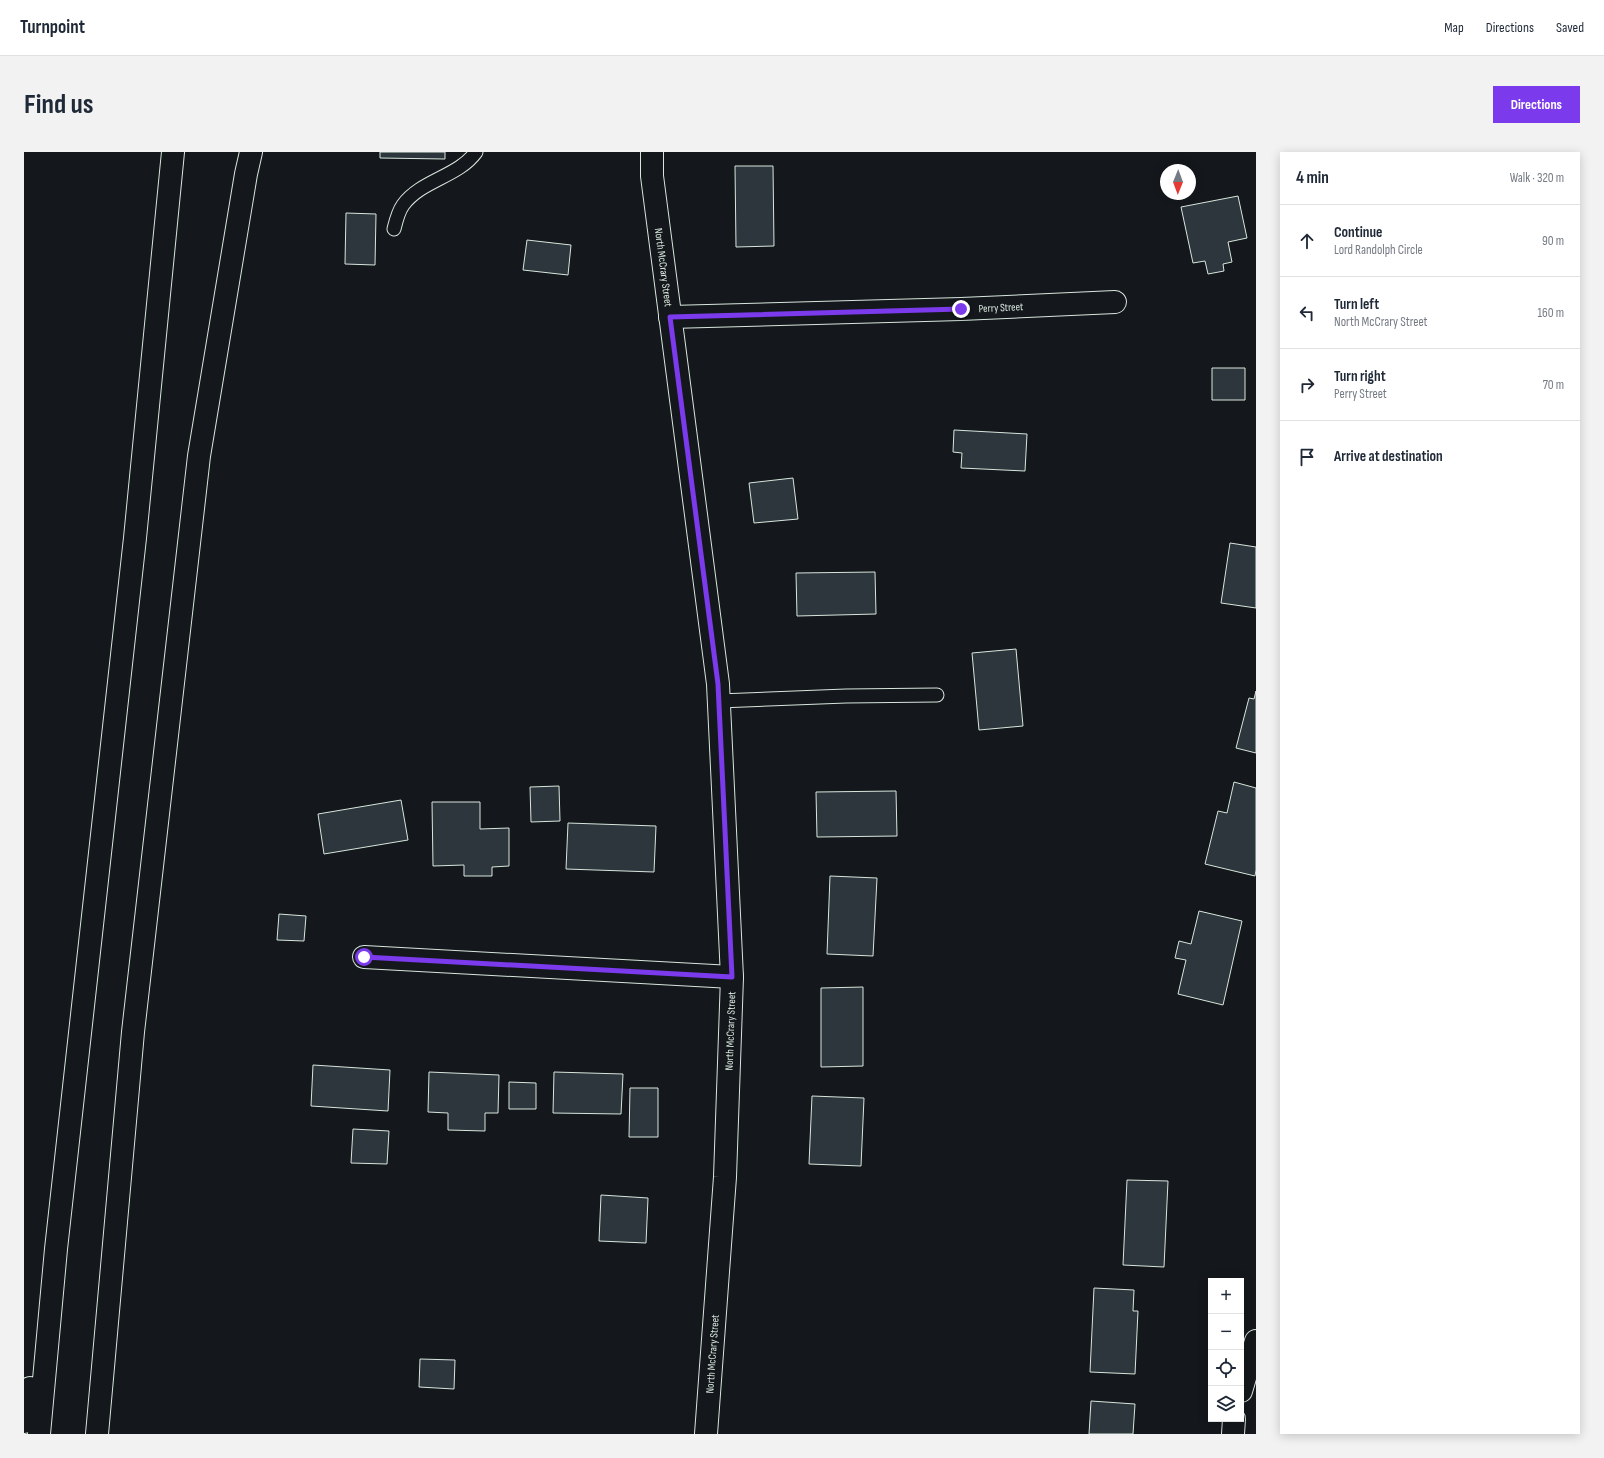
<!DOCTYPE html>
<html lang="en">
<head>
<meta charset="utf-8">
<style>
  :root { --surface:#fff; --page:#f2f2f3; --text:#1f2937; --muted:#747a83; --line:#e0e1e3; --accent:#7c3aed }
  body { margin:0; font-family:"Sofia Sans Condensed",sans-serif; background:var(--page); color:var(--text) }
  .controls { position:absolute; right:12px; bottom:12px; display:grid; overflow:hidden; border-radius:0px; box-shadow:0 2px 10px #0003 }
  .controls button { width:36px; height:36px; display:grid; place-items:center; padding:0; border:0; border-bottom:1px solid var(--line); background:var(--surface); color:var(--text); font:20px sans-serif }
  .compass { position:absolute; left:1136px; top:12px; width:36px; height:36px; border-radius:50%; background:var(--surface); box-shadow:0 2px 10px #0003; rotate:181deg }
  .stop { position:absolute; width:12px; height:12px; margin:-9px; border:3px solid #7c3aed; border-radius:50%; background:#fff }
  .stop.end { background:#7c3aed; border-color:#fff; box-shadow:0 1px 4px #0008 }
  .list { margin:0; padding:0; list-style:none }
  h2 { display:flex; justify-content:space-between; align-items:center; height:52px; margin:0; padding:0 16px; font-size:17px }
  h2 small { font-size:13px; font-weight:400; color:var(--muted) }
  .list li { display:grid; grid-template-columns:26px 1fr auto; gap:12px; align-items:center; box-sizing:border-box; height:72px; padding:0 16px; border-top:1px solid var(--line) }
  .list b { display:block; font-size:15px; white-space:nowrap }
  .list p { margin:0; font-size:13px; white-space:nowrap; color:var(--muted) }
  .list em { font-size:13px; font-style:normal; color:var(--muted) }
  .icon { flex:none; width:22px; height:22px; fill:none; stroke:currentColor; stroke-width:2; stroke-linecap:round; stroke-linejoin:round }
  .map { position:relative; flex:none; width:1232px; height:1282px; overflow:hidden; border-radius:0px }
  header { display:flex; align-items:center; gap:24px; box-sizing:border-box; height:56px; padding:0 20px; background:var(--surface); border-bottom:1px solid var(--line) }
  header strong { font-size:19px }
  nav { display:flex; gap:22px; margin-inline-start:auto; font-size:14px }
  .intro { display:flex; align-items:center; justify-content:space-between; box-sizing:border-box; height:96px; padding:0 24px }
  h1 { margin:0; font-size:28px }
  .button { padding:10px 18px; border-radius:0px; background:var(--accent); color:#fff; font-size:14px; font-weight:700 }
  main { display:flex; gap:24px; padding:0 24px }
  aside { flex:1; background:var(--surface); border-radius:0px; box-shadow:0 2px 10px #0003 }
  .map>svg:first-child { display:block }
  .building { fill:#2c363c; stroke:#d8e6dc }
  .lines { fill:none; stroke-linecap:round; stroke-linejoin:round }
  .lane-casing { stroke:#d8e6dc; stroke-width:15 }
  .street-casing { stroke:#d8e6dc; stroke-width:24 }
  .highway-casing { stroke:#d8e6dc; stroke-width:24 }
  .lane { stroke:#14181c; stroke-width:13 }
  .street { stroke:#14181c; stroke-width:22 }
  .highway { stroke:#14181c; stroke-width:22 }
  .route { stroke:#7c3aed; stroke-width:5 }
  .labels { text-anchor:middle; stroke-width:3; stroke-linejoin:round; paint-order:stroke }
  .street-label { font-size:11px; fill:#d8e6dc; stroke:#14181c }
</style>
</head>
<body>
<header>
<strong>Turnpoint</strong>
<nav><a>Map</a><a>Directions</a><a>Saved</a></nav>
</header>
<div class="intro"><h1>Find us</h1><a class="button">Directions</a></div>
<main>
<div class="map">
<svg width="1232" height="1282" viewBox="0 0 1232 1282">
  <rect width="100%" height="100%" fill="#14181c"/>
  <path class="building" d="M356,0H421V7L356,6Z
    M711,14H749L750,94L712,95Z
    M1214,44L1223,86L1204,90L1208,110L1199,112L1200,119L1184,122L1181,109L1169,111L1157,55Z
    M322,61L352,62L351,113L321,112Z
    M503,88L547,93L544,123L499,118Z
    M1188,216H1221V248H1188Z
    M930,278L1003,282L1001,319L937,316L938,301L929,300Z
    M769,326L774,367L730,371L725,331Z
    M1206,391L1232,395V456L1197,451Z
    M851,420L852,462L773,464L772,421Z
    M992,497L999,574L955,578L948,501Z
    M1232,539V601L1212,596L1225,546L1230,547Z
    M1210,630L1232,636V718L1231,724L1181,712L1194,659L1203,661Z
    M535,634L536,669L507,670L506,635Z
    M872,639L873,684L793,685L792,640Z
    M377,648L384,688L300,702L294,662Z
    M408,650H456V677L485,676V714L468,715V724H440V713L409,714Z
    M544,671L632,674L630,720L542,717Z
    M806,724L853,726L849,804L803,802Z
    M1175,759L1218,769L1199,853L1154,842L1162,808L1151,806L1155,789L1167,792Z
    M255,762L282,764L280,789L253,788Z
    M839,835V914L797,915V836Z
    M289,913L366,918L364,959L287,954Z
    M405,920L475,923L474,961H461V979L424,978V961L404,960Z
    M530,920L599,922L597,962L529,961Z
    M485,930L512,931V957H485Z
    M606,936H634V985H605Z
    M788,944L840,946L837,1014L785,1012Z
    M329,977L365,979L363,1012L327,1011Z
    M1103,1028L1144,1029L1140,1115L1099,1113Z
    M577,1043L624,1046L622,1091L575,1089Z
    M1070,1136L1110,1138L1109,1159H1114L1111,1222L1066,1220Z
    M396,1207L431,1208L430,1237L395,1235Z
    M1067,1249L1111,1252L1109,1282H1065Z"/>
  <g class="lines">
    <g class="lane-casing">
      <path id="lane" d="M370,77C372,69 374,60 379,53C397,28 434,25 452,0
        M695,549L822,544L913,543"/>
    </g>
    <g class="street-casing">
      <g id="street">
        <path id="s1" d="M628,0V24L694,532L708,825L701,1025L682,1282"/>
        <path id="s2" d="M646,165L937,157L1091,150"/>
        <path d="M340,805L708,825"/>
        <path d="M1217,1239L1232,1189"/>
        <path d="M1209,1282L1210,1267"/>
      </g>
    </g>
    <g class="highway-casing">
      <path id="highway" d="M0,1270L6,1236
        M15,1282L32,1097L111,386L149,0
        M73,1282L109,880L175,304L222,22L227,0"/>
    </g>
    <use href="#lane" class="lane"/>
    <use href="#street" class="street"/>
    <use href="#highway" class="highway"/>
  </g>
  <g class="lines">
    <path class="route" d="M340,805L708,825L694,532L646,165L937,157"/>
  </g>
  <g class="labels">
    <g class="street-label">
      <text dy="4" stroke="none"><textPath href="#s1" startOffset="116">North McCrary Street</textPath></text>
      <text dy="4" stroke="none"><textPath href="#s2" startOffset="331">Perry Street</textPath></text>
      <text transform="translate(706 879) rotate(-88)" y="4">North McCrary Street</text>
      <text transform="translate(688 1202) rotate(-86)" y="4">North McCrary Street</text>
    </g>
  </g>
</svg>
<div class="controls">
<button>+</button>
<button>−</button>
<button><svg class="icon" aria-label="locate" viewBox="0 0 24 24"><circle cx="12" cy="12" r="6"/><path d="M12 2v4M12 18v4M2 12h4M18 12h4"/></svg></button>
<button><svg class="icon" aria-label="layers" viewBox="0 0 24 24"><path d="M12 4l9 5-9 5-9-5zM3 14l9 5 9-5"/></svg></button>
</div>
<svg class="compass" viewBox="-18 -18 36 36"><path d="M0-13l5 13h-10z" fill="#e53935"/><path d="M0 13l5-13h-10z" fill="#747a83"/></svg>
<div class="stop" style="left:340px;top:805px"></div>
<div class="stop end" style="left:937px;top:157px"></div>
</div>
<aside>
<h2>4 min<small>Walk · 320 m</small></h2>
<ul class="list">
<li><svg class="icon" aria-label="ahead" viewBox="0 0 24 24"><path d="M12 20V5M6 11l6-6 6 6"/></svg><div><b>Continue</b><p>Lord Randolph Circle</p></div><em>90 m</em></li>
<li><svg class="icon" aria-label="left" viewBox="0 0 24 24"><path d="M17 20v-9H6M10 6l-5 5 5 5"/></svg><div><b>Turn left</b><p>North McCrary Street</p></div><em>160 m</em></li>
<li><svg class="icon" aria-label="right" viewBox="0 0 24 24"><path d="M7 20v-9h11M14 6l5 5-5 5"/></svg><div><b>Turn right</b><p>Perry Street</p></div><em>70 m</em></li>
<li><svg class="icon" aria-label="arrive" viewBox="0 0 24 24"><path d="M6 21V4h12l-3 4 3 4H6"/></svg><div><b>Arrive at destination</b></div></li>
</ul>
</aside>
</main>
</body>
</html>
